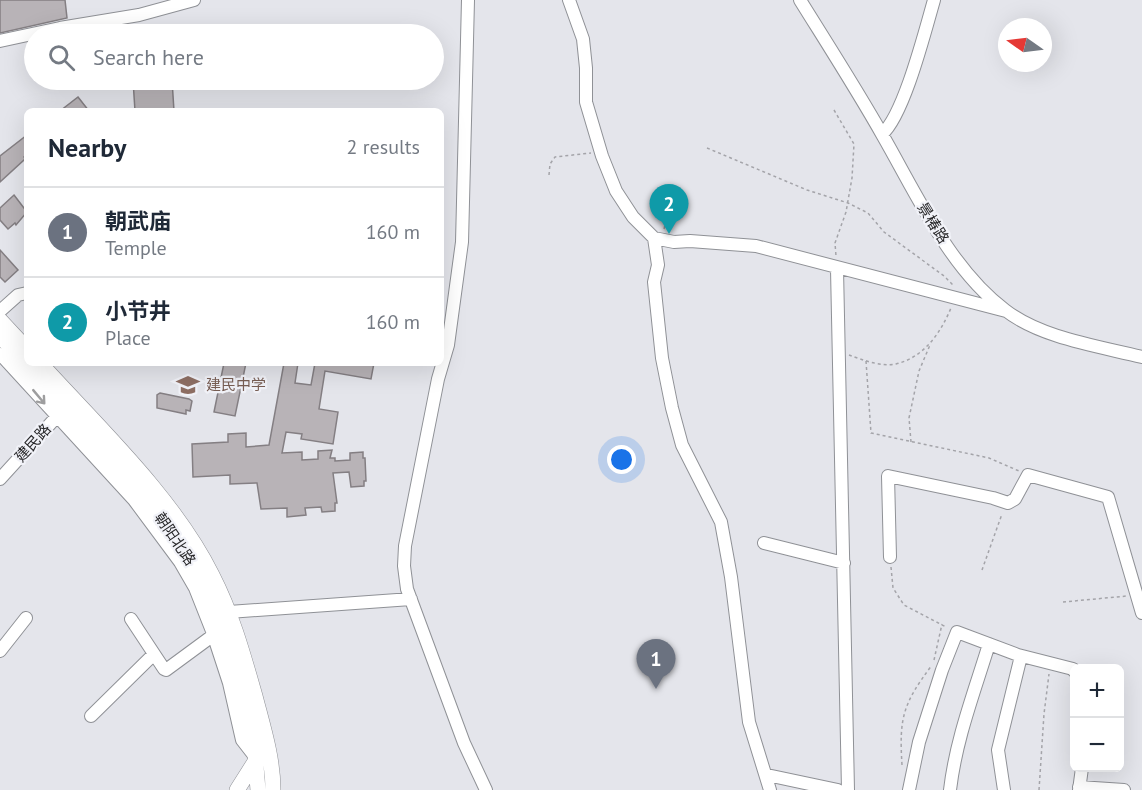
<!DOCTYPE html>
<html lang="en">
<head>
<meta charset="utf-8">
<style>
  :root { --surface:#fff; --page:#f2f2f3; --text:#1f2937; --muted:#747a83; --line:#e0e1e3; --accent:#0f766e }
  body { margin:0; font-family:"PT Sans","Noto Sans SC",sans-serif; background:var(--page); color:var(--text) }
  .controls { position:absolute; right:18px; bottom:18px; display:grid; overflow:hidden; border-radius:9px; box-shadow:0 6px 24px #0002 }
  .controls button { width:54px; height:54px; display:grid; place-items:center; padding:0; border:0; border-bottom:2px solid var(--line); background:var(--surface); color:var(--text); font:30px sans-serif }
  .compass { position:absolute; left:998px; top:18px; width:54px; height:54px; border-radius:50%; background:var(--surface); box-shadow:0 6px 24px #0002; rotate:284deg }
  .you { position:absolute; left:622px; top:460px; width:21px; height:21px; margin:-15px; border:4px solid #fff; border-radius:50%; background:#1a73e8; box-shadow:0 0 0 9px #1a73e833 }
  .badge { display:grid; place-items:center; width:39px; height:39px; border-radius:50%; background:var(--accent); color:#fff; font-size:20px; font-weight:700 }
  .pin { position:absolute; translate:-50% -50px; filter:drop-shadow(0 2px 3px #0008) }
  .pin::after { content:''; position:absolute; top:32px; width:21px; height:18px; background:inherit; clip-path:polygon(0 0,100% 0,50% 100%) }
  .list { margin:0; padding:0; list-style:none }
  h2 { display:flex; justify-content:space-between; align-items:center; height:78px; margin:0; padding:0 24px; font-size:26px }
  h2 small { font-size:20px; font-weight:400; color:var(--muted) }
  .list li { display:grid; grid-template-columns:39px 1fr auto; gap:18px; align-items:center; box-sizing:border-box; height:90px; padding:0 24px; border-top:2px solid var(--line) }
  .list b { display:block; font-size:22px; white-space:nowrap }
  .list p { margin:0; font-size:20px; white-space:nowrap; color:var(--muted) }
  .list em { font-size:20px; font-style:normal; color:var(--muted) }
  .icon { flex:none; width:33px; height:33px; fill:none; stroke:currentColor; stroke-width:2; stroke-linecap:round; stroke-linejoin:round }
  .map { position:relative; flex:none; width:1142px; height:790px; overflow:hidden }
  .search { position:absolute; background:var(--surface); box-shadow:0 6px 24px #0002; left:24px; top:24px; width:420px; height:66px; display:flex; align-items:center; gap:15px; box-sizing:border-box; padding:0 21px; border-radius:33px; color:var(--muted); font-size:22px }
  .panel { position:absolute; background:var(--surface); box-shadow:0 6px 24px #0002; left:24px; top:108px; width:420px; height:258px; border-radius:9px }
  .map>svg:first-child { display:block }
  .building { fill:#b8b3b7; stroke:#847f83; stroke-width:1.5 }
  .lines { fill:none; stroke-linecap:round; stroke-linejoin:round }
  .minor-casing { stroke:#8f9196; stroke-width:14 }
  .major-casing { stroke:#8f9196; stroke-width:16 }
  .path { stroke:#a4a4a9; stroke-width:1.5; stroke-dasharray:3 3; stroke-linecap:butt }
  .minor { stroke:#fff; stroke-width:12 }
  .major { stroke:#fff; stroke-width:15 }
  .oneway { stroke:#9e9e9f }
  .labels { text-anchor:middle; stroke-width:4.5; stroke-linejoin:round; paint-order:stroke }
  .street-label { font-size:15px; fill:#28282a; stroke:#f1f2f8 }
  .education-label { font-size:15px; fill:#785e54; stroke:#f1f2f8; text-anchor:start }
</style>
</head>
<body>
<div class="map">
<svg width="1142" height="790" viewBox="0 0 1142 790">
  <rect width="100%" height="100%" fill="#e4e5eb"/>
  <path class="building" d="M0,0H65L67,18L0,33Z
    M133,80H148V82L172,80L174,111H135Z
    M78,97L89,111H60Z
    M27,135V154L24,157L25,159L0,182V156Z
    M14,195L27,212L16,225L15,223L8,229L0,220V208Z
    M0,250L18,270L5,282L0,277Z
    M224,363H246L235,416L214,412Z
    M284,363H298L295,383L311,385L315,363H374L371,379L325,371L319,409L338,412L333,444L301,439L302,434L286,432L282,453L302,452V460L318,459V451L332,450L330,458H335V461L350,460V453L363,452V458H365L366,481H364V486L351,487L349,472L333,473L337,503H335V511L322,512L321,507L305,508L306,515L287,517V508L261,509L257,483L230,484V475L193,477L192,444L228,442V434L246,433V447L269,445Z
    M160,393L189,399L192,401L190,411L186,410V414L157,408V395Z"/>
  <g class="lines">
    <g class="minor-casing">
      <path id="minor" d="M468,0L462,242L448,345L438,379L405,546L404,566L407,589L464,743L486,790
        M569,0L583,39L586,68V102L602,156L616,191L633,217L654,238L674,242L690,241L756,246L1006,311
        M800,0C828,45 857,90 883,136C917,195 950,269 1005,310C1041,338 1098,346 1142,357
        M0,41L60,28L139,15L194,0
        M882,134C904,115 925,31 934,0
        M654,238L658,265L654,282L662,358L672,408L682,445L721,522L731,577L749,722L770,790
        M837,269L848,790
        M0,311L18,295L27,293
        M0,354L134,500L180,562L195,588L212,631L229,683L242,740L256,758
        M0,479L60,413
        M764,543L844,563
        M890,557L888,476L993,498L1008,503L1015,499L1028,475L1108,497L1142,613
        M229,612L411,599
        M131,619L164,669L166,670L219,631
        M0,651L26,618
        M91,716L154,654
        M767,775L838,790
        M1079,787L1124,790
        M909,790L919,742L942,670L957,632L1018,655L1073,669L1074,671
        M950,790C956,739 974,693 989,644
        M1004,790L998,750L1021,656
        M1079,790L1082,768"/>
    </g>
    <g class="major-casing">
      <path id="major" d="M0,320L27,349
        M0,336L126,474L168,525L191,560L217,613L233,658L254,741L258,790
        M40,363C99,428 173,497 212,575C232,614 243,654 255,696C263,727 273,758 273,790
        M237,790L256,760"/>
    </g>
    <path class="path" d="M834,110L854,144L852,178L846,212L835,243L836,256
      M707,148L807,190L848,203L868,213L884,232L944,276L954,286
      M549,175L550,164L555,157L591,153
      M664,229L672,195
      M849,355C863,360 881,367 896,364C924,357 940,334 951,308
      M866,361L871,433L989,458L1019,471
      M911,442L909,418L919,371L930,345
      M891,567L893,588L904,605L946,627
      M982,570L1002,514
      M1063,602L1127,596
      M934,660L942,624
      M902,765C899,717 903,704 932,665
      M1039,790L1044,714L1049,674"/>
    <use href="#minor" class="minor"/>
    <use href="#major" class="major"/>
  </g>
  <defs><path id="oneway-shaft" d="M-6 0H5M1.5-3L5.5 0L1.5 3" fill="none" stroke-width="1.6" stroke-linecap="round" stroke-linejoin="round" transform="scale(1.5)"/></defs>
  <use class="oneway" href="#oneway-shaft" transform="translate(39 397) rotate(50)"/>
  <defs>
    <g id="school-bare" transform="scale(1.8)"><path d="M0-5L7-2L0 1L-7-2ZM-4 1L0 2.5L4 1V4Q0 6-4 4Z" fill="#8d6e63" stroke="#f1f2f8" stroke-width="2.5" paint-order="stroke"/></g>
  </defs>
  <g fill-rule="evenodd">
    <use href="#school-bare" x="188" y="385"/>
  </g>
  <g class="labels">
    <g class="street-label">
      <text transform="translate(933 223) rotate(58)" y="5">景椿路</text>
      <text transform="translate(33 443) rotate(-48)" y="5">建民路</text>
      <text transform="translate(175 539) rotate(56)" y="5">朝阳北路</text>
    </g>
    <g class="education-label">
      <text x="206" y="390">建民中学</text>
    </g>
  </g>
</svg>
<div class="controls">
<button>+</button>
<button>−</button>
</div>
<svg class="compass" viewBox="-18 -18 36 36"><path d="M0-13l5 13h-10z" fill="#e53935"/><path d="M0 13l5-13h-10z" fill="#747a83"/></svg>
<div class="you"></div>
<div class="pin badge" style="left:656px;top:689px;background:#6b7280">1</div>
<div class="pin badge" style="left:669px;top:234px;background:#0f9aa8">2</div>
<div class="search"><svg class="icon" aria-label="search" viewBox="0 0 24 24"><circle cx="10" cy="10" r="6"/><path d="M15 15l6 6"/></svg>Search here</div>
<section class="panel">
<h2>Nearby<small>2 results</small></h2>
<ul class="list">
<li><span class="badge" style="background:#6b7280">1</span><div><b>朝武庙</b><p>Temple</p></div><em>160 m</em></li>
<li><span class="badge" style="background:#0f9aa8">2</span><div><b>小节井</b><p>Place</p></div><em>160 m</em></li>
</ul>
</section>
</div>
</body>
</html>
